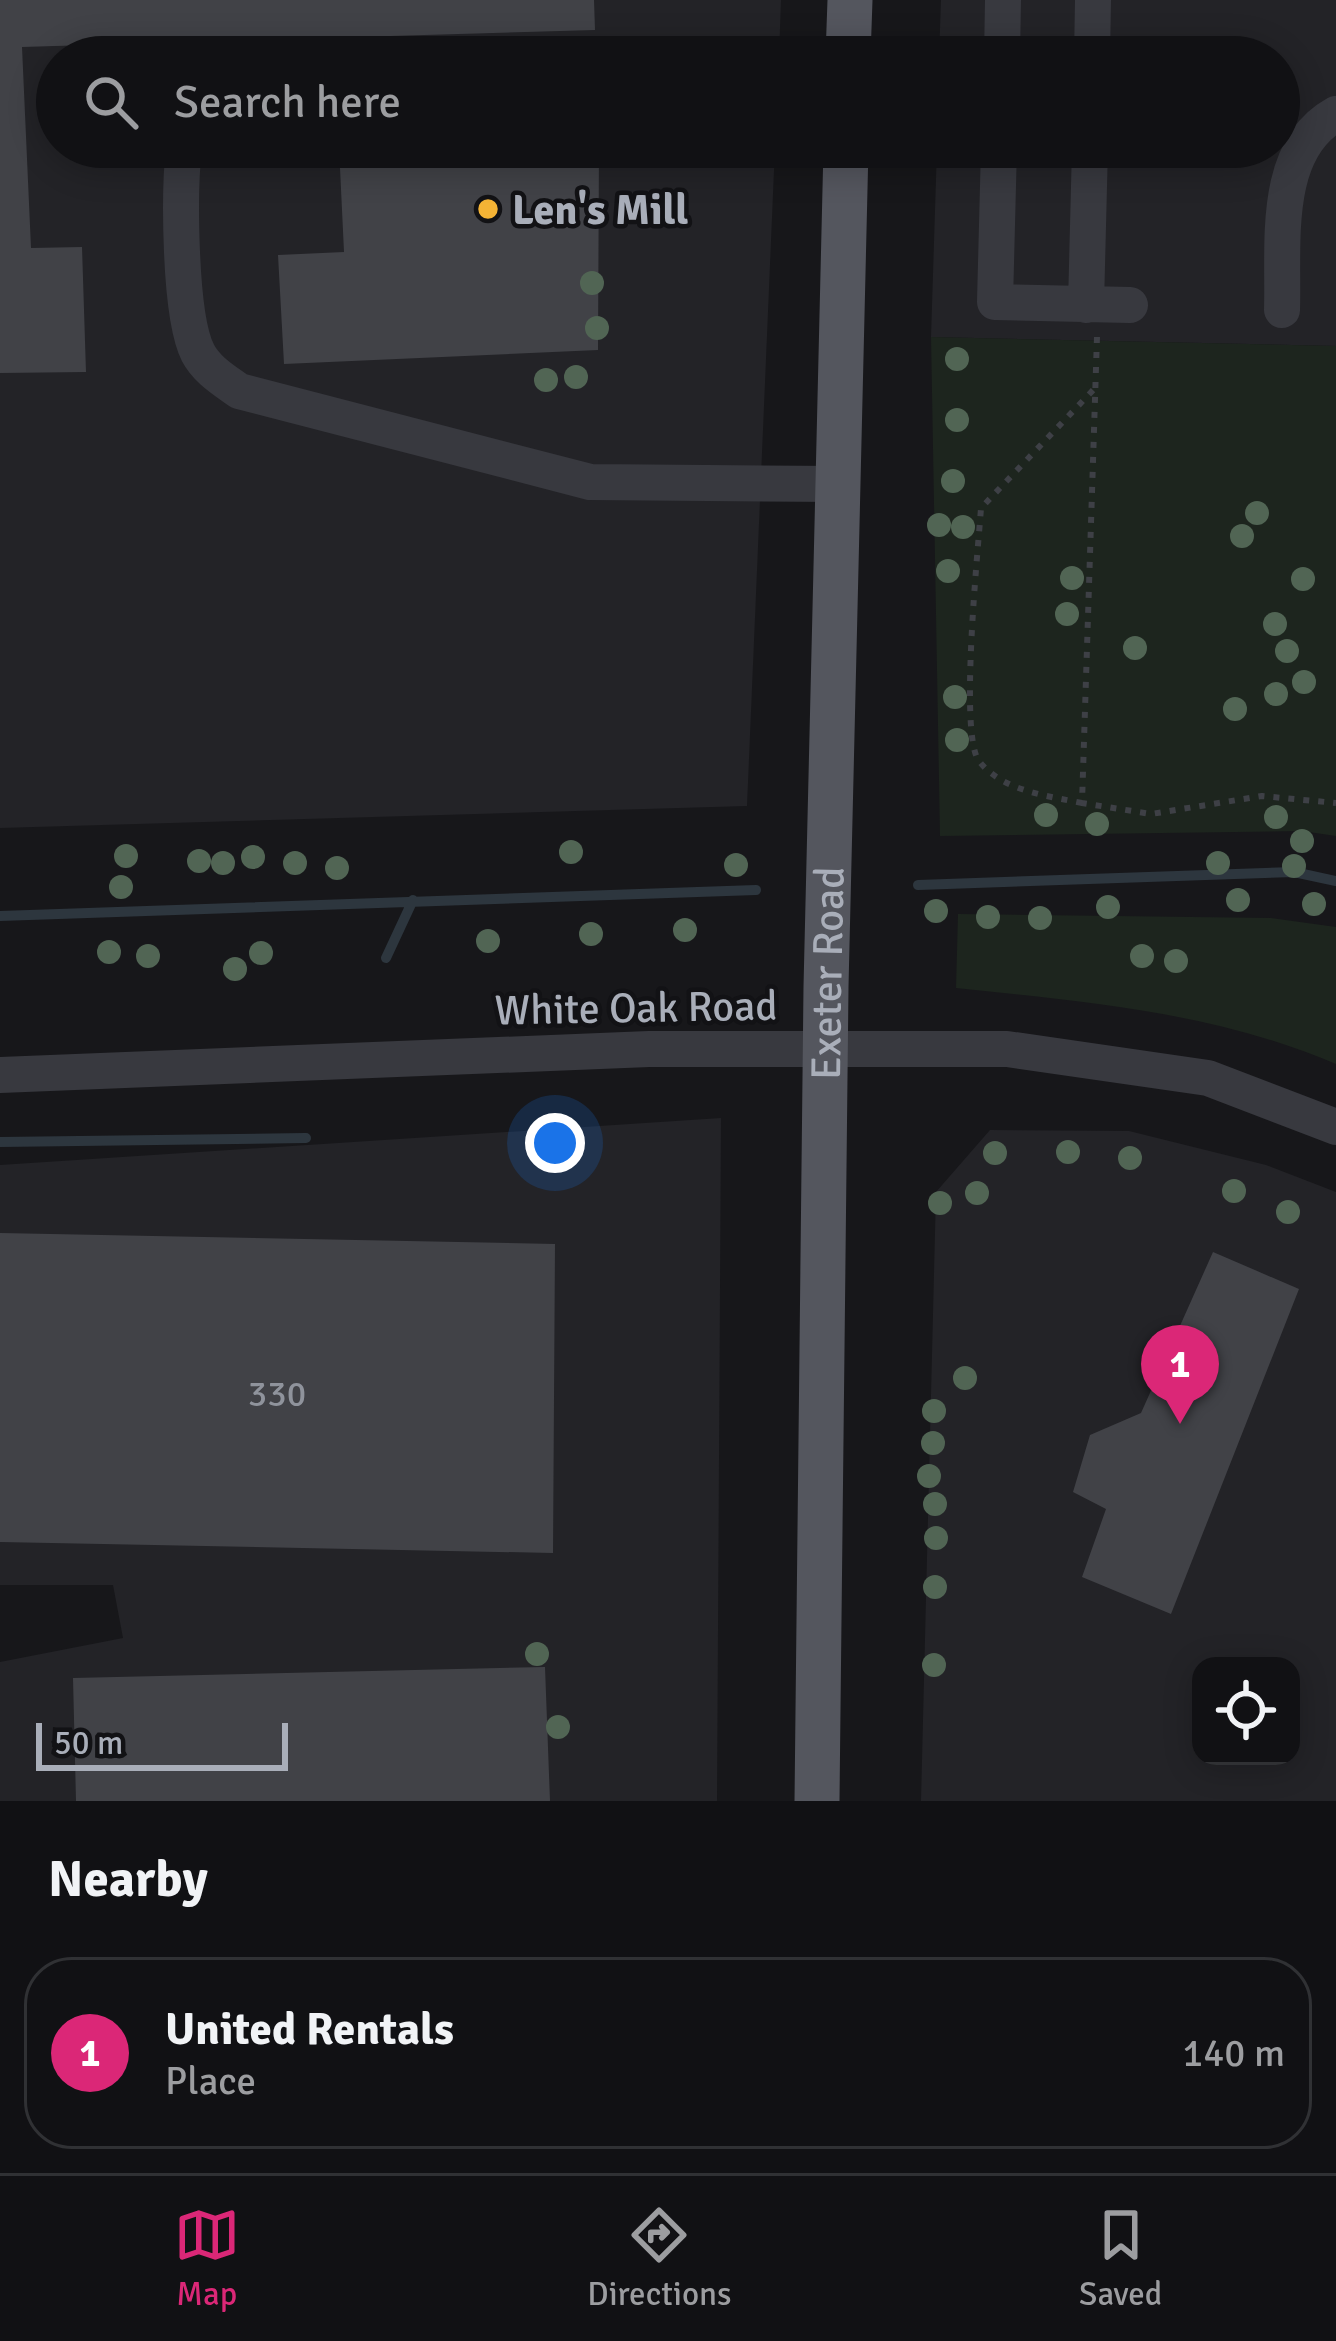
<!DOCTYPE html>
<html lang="en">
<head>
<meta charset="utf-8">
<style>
  :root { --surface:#111114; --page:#1a1a1d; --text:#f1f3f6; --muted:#9c9da0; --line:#303134; --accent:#db2777 }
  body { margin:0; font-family:Signika,sans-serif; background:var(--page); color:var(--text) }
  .controls { position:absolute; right:36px; bottom:36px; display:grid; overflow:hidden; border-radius:24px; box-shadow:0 6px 30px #0003 }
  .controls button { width:108px; height:108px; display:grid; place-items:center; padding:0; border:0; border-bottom:3px solid var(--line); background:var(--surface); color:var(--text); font:60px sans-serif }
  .scale { position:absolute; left:36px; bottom:30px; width:252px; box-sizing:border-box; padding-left:12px; border:6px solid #a9aeb9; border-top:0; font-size:33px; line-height:42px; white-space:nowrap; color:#a9aeb9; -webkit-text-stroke:9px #121215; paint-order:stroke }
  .you { position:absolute; left:555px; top:1143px; width:42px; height:42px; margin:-30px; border:9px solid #fff; border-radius:50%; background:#1a73e8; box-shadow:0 0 0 18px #1a73e833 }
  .badge { display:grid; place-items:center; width:78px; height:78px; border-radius:50%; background:var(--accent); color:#fff; font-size:39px; font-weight:700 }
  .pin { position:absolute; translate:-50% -99px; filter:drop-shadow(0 3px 6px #0008) }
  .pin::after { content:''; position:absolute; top:63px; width:42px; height:36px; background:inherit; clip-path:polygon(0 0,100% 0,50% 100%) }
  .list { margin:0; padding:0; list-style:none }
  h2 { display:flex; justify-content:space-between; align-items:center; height:156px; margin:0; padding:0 48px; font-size:51px }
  h2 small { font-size:39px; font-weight:400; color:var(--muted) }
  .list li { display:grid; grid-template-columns:78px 1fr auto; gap:36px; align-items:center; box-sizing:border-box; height:192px; margin:0 24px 24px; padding:0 24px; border:3px solid var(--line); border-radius:48px }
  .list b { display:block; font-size:45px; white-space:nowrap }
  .list p { margin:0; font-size:39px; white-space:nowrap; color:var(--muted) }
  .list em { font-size:39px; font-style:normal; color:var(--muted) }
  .icon { flex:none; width:66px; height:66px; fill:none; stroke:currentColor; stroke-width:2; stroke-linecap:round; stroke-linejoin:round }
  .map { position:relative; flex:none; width:1336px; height:1801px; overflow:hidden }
  .search { position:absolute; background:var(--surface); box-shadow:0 6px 30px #0003; left:36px; right:36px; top:36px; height:132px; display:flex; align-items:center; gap:30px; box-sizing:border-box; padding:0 42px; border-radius:66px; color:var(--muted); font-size:45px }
  .sheet { height:372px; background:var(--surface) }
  nav { display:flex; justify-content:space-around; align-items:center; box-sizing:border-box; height:168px; border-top:3px solid var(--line); background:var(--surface); font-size:33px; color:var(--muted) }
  nav a { display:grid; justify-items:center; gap:6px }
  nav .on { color:var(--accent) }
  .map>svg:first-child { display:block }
  .built { fill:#232327; fill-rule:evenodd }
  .green { fill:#1d251e }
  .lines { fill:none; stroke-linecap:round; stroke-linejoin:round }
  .stream { stroke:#2d363e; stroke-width:10 }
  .building { fill:#414247 }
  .path { stroke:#3e4046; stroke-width:6; stroke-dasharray:6 9; stroke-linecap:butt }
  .minor { stroke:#38393f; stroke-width:36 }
  .major { stroke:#54565e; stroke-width:45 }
  .tree { fill:#516554 }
  .poi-dot { fill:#f4b335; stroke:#121215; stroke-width:4.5 }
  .labels { text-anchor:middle; stroke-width:9; stroke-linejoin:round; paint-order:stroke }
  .number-label { font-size:36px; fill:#8f939c }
  .poi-label { font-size:42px; font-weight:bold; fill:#a9aeb9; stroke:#121215; text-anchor:start }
  .street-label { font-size:42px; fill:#a9aeb9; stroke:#121215 }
</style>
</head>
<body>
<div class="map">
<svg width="1336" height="1801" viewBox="0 0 1336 1801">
  <rect width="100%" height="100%" fill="#17171a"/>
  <path class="built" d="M0,0H781L779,57H57V147H775L747,806L0,828Z
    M941,0H1336V346L931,337L937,147H1279V57H939Z
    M721,1118L717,1801H0V1662L123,1638L113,1585H0V1165Z
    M990,1130L1129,1131L1266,1165L1336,1192V1801H921L936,1192ZM1201,1666H1291V1756H1201Z"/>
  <path class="green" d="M931,337L1336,346V836L1302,831L940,836Z
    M958,914L1271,918L1336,927V1064C1215,1012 1086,1002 956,988Z"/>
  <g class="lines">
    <path class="stream" d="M918,885L1294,872L1336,881
      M0,916L756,890
      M386,958L413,900
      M0,1142L306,1138"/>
  </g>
  <path class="building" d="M0,0H594L595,30L22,47L31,248L82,247L86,372L0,373Z
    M339,147H599L598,350L284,364L278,255L344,252Z
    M0,1233L555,1244L553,1553L0,1542Z
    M1213,1252L1299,1289L1171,1614L1082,1577L1106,1509L1073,1492L1090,1435L1141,1413Z
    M545,1667L550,1801H76L73,1678Z"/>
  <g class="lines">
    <path class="path" d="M1097,337L1082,803L1151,814L1262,796L1336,803
      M1082,803C1048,796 1002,791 979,761C959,735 978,551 981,508L1096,387"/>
    <path class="minor" d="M1002,57L1003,0
      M1092,57L1093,0
      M184,147C179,190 179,316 198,353C207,370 224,380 239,391L590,482L839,484
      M999,147L995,302L1130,305
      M1086,305L1090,147
      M1282,310C1284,245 1271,150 1336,114
      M0,1075L649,1049H1007L1208,1078L1336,1127"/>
    <g class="major">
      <path d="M848,57L850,0"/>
      <path id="s1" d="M817,1801L826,987L846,147"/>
    </g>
  </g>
  <g class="tree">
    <circle cx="592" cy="283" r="12"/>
    <circle cx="597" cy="328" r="12"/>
    <circle cx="957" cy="359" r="12"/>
    <circle cx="576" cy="377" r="12"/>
    <circle cx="546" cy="380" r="12"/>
    <circle cx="957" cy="420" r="12"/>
    <circle cx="953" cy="481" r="12"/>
    <circle cx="1257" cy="513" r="12"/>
    <circle cx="939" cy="525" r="12"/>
    <circle cx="963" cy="527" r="12"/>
    <circle cx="1242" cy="536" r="12"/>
    <circle cx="948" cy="571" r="12"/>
    <circle cx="1072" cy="578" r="12"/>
    <circle cx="1303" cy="579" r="12"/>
    <circle cx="1067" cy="614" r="12"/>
    <circle cx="1275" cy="624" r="12"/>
    <circle cx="1135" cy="648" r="12"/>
    <circle cx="1287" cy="651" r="12"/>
    <circle cx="1304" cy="682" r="12"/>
    <circle cx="1276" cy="694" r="12"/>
    <circle cx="955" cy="697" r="12"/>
    <circle cx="1235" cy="709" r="12"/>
    <circle cx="957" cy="740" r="12"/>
    <circle cx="1046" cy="815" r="12"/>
    <circle cx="1276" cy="817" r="12"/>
    <circle cx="1097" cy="824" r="12"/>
    <circle cx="1302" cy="841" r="12"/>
    <circle cx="571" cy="852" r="12"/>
    <circle cx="126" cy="856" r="12"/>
    <circle cx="253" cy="857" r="12"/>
    <circle cx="199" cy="861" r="12"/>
    <circle cx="223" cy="863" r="12"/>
    <circle cx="295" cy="863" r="12"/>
    <circle cx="1218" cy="863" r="12"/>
    <circle cx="736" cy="865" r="12"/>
    <circle cx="1294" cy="866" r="12"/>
    <circle cx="337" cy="868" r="12"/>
    <circle cx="121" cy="887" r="12"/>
    <circle cx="1238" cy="900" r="12"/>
    <circle cx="1314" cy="904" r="12"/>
    <circle cx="1108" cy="907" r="12"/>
    <circle cx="936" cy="911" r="12"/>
    <circle cx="988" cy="917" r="12"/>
    <circle cx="1040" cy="918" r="12"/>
    <circle cx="685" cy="930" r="12"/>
    <circle cx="591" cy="934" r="12"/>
    <circle cx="488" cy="941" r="12"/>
    <circle cx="109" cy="952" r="12"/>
    <circle cx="261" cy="953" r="12"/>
    <circle cx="148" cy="956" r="12"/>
    <circle cx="1142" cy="956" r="12"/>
    <circle cx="1176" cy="961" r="12"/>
    <circle cx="235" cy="969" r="12"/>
    <circle cx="1068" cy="1152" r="12"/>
    <circle cx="995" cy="1153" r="12"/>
    <circle cx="1130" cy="1158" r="12"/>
    <circle cx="1234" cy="1191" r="12"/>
    <circle cx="977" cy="1193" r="12"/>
    <circle cx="940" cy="1203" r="12"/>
    <circle cx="1288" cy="1212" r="12"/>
    <circle cx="965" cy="1378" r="12"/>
    <circle cx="934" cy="1411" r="12"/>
    <circle cx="933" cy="1443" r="12"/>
    <circle cx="929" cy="1476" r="12"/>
    <circle cx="935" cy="1504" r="12"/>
    <circle cx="936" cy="1538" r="12"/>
    <circle cx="935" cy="1587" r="12"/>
    <circle cx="537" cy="1654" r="12"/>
    <circle cx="934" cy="1665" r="12"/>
    <circle cx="558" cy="1727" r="12"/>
  </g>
  <circle class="poi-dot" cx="488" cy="209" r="12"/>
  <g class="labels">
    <g class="number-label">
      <text x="277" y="1406">330</text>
    </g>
    <g class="poi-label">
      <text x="512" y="224">Len's Mill</text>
    </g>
    <g class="street-label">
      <text dy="15" stroke="none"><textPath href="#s1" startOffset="828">Exeter Road</textPath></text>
      <text transform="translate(636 1007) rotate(-1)" y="15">White Oak Road</text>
    </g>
  </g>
</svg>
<div class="controls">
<button><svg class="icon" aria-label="locate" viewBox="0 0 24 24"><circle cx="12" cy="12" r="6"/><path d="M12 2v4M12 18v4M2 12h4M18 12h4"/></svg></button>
</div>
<div class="scale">50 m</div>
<div class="you"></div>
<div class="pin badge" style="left:1180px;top:1424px">1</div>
<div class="search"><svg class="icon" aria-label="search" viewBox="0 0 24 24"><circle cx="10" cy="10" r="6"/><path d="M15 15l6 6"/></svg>Search here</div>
</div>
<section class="sheet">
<h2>Nearby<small></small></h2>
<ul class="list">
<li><span class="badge">1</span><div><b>United Rentals</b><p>Place</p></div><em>140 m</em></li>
</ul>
</section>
<nav>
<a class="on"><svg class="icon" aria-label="map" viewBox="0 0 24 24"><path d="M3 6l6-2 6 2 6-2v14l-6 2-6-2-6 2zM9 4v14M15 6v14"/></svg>Map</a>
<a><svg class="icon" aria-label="directions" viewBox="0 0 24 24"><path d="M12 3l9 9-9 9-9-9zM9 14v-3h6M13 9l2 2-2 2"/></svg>Directions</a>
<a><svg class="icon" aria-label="saved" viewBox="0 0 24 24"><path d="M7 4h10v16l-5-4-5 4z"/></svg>Saved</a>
</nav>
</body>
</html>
